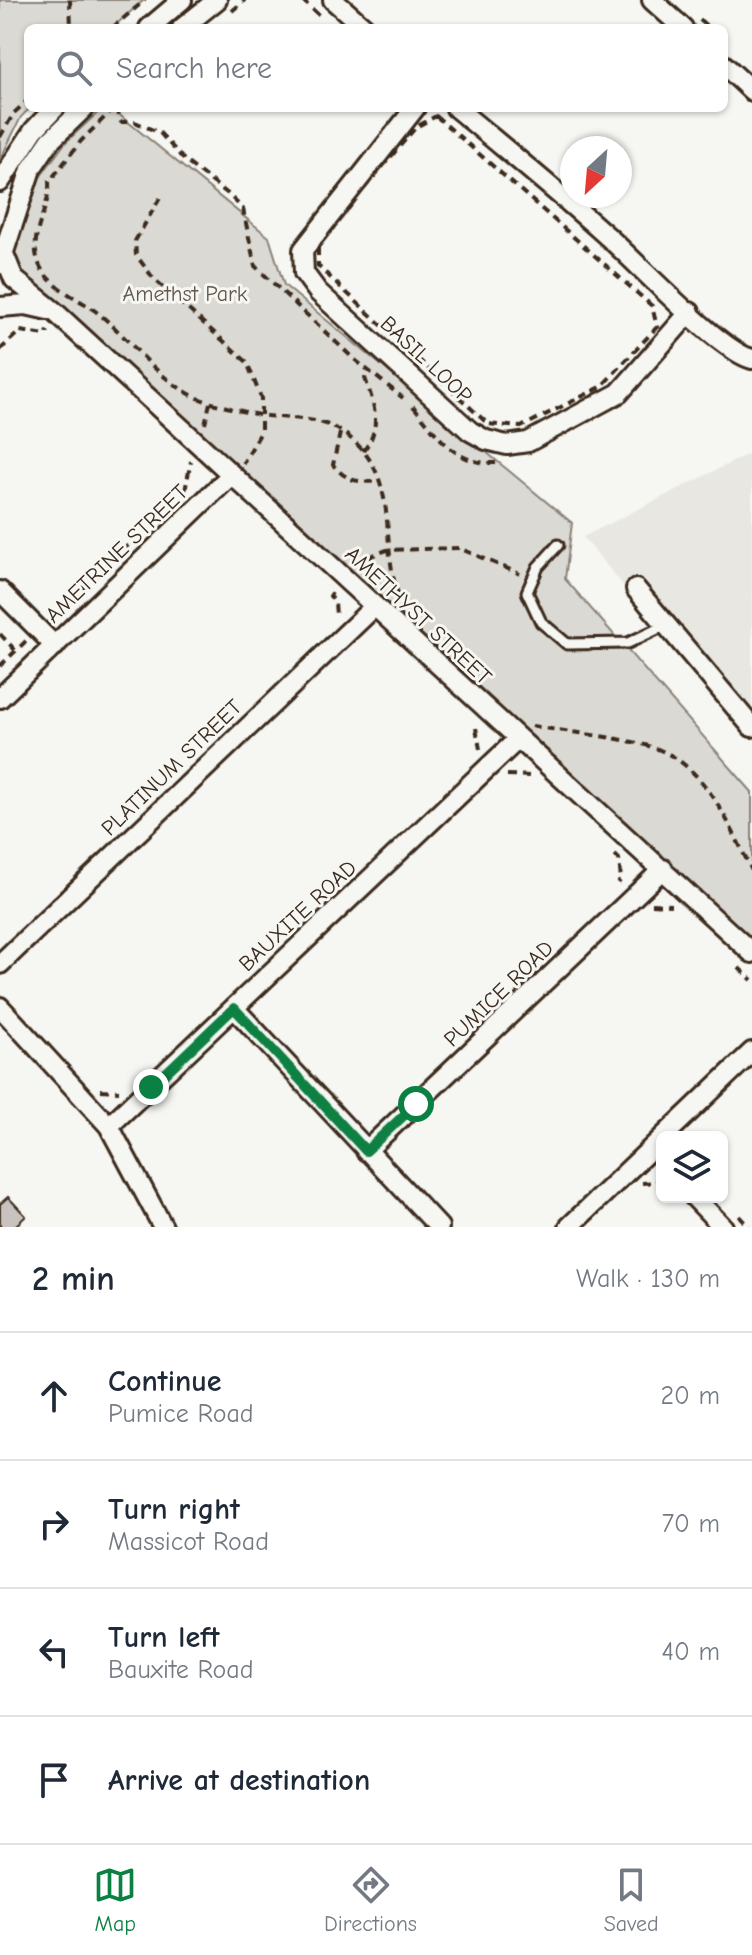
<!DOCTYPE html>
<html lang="en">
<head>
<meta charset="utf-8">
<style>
  :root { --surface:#fff; --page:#f6f6f7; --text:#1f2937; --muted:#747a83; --line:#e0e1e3; --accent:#0b8043 }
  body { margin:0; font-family:"Comic Neue",sans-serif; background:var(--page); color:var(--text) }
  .controls { position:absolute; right:24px; bottom:24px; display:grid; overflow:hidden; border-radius:12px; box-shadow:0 2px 6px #0004 }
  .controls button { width:72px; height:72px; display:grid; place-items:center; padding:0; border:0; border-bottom:2px solid var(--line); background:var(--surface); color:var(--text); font:40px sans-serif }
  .compass { position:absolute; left:560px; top:136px; width:72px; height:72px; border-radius:50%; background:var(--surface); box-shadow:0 2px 6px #0004; rotate:206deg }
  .stop { position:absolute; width:24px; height:24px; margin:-18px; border:6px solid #0b8043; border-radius:50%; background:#fff }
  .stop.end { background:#0b8043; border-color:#fff; box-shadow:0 2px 8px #0008 }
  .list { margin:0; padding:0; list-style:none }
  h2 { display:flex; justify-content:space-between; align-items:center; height:104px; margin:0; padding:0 32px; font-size:34px }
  h2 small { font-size:26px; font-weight:400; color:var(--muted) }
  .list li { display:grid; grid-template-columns:52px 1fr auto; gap:24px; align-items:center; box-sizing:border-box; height:128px; padding:0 32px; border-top:2px solid var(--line) }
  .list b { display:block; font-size:30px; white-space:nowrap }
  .list p { margin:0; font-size:26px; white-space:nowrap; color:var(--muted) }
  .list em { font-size:26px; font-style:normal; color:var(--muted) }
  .icon { flex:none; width:44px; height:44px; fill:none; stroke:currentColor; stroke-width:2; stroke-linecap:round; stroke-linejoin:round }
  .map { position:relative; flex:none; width:752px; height:1227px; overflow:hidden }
  .search { position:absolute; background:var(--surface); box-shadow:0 2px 6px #0004; left:24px; right:24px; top:24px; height:88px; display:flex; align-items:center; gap:20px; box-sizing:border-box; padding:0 28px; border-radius:12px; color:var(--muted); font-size:30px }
  .sheet { height:616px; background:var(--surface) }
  nav { display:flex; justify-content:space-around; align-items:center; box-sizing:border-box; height:112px; border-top:2px solid var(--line); background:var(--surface); font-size:22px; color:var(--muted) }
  nav a { display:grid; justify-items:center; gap:4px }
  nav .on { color:var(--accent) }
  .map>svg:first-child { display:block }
  .built { fill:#e8e7e2 }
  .green { fill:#dad9d3; stroke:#8a8278; stroke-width:2 }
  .building { fill:#c8c3be; stroke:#3b2a1e; stroke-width:2; filter:url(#shadow) }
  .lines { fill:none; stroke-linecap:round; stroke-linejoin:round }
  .lane-casing { stroke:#3b2a1e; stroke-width:15 }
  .street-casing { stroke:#3b2a1e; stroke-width:24 }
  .path { stroke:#3b2a1e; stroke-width:4; stroke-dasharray:8 6; stroke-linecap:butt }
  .lane { stroke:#f6f6f2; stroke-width:9 }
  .street { stroke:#f6f6f2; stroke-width:18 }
  .route { stroke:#0b8043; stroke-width:10 }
  .labels { text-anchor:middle; stroke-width:6; stroke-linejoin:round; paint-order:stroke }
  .park-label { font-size:22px; fill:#63564b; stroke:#f6f6f2 }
  .street-label { font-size:22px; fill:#3b2a1e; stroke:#f6f6f2 }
</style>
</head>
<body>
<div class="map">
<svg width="752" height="1227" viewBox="0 0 752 1227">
  <defs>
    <filter id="shadow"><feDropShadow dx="-7" dy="7" stdDeviation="0" flood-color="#0004"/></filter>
  </defs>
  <rect width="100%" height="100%" fill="#f6f6f2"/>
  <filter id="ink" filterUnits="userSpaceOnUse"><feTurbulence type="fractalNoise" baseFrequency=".0125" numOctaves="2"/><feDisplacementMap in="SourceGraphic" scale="16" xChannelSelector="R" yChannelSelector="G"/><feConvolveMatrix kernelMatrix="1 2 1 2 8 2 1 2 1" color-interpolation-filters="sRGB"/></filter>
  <g filter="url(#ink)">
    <path class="built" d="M752,452V740L583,537Z"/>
    <path class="green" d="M0,0H144L112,28H28L30,108L21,117L0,160Z
      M103,108H111L269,237L284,285L572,523L565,579L752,792V946L19,274L13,247L35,184L65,143Z"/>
    <path class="building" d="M8,1197L26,1216L14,1227H0V1204Z"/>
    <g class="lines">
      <g class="lane-casing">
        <path id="lane" d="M558,545L538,567L527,592L541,622L567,644L628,643L666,625"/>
      </g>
      <g class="street-casing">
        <path id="street" d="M333,0L365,28
          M652,0L683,28
          M149,28L182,0
          M182,28L217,0
          M724,65L752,91
          M415,108L303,250L304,273L318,292L470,431L486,440L507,445L528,442L619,393L690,312
          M456,108C507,150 558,192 607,236C638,263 719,351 752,359
          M0,182L34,130L55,108
          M4,254L14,279L55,312L752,953
          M0,264L31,169L50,141L84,108
          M0,307L26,305L48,310
          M636,589L752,727
          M0,591L55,646
          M0,698L230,476
          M0,964L375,606
          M0,1007L109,1126L163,1227
          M234,1008L439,1227
          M109,1126L518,739
          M663,1137L752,1052
          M366,1151L663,869
          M694,1197L723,1227
          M569,1227L662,1138"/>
      </g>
      <path class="path" d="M70,0L71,28
        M302,0L321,17
        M232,11L245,0
        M700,20L709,28
        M112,28L145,0
        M114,108L81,141L49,182C51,209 27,233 39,264C48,286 76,297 94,310C135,341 160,388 212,403C227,407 244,412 259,415C301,421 332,413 364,452C399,495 379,556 402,603
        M116,108L121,122H135L160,133L185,161L228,194L243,209L255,266L354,359L403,398
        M436,116L652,306L657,327L601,387L521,427L488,424L318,266V243L416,127Z
        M0,137L14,113L28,100
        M160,198L135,241L136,255L154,279L247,362L261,398V432L243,463
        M0,350L20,331L46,335L48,331
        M413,406C438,435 454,465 496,463
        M205,424L210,403
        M340,433L333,465C347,481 358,483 379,481
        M363,451C383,428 374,404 365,378L368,372
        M185,491L191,461
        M358,567L373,555L387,550L459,548L520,574
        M332,593L330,596L335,602L336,616
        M51,618L138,536
        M0,634L16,651
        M0,666L27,640
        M532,726C565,732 632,738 660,750C708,770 731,828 752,871
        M476,728L480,749
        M507,775L530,776
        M615,855L619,859L621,880L618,883
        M652,904L671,905
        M739,968L752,980
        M101,1090L119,1091
        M642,1183L656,1182L662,1178
        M739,1216L749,1227"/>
      <use href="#lane" class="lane"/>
      <use href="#street" class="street"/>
    </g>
  </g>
  <g class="lines" filter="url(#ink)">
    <path class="route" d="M151,1087L234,1008L366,1151L416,1104"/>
  </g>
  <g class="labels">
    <g class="park-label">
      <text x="185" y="301">Amethst Park</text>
    </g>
    <g class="street-label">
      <text transform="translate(427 359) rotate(43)" y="8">BASIL LOOP</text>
      <text transform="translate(116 553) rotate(-44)" y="8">AMETRINE STREET</text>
      <text transform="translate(419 615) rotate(43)" y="8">AMETHYST STREET</text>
      <text transform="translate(171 767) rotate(-44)" y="8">PLATINUM STREET</text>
      <text transform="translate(297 915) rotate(-43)" y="8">BAUXITE ROAD</text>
      <text transform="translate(498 993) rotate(-44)" y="8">PUMICE ROAD</text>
    </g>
  </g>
</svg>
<div class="controls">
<button><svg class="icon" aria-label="layers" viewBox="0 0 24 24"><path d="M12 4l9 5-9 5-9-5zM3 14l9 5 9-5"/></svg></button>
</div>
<svg class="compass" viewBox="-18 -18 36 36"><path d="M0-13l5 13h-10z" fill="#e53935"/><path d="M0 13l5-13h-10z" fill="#747a83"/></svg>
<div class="stop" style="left:416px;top:1104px"></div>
<div class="stop end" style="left:151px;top:1087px"></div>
<div class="search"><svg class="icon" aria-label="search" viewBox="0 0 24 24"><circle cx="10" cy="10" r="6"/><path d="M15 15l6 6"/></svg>Search here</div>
</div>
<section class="sheet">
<h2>2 min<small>Walk · 130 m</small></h2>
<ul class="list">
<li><svg class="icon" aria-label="ahead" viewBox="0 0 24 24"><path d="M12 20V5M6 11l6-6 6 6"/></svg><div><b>Continue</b><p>Pumice Road</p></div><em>20 m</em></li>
<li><svg class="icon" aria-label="right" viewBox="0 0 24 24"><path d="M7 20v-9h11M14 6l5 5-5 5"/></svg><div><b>Turn right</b><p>Massicot Road</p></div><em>70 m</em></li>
<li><svg class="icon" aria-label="left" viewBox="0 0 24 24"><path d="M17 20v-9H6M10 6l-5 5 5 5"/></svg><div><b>Turn left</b><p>Bauxite Road</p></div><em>40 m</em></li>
<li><svg class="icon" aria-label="arrive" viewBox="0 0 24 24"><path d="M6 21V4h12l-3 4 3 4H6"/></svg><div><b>Arrive at destination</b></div></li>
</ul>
</section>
<nav>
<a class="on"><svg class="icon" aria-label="map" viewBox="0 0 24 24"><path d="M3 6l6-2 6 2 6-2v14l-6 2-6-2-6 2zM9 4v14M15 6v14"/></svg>Map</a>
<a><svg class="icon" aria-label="directions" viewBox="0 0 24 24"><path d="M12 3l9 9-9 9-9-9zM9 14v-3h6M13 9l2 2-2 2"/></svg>Directions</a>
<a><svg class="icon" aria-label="saved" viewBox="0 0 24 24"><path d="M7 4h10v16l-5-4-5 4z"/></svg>Saved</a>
</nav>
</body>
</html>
